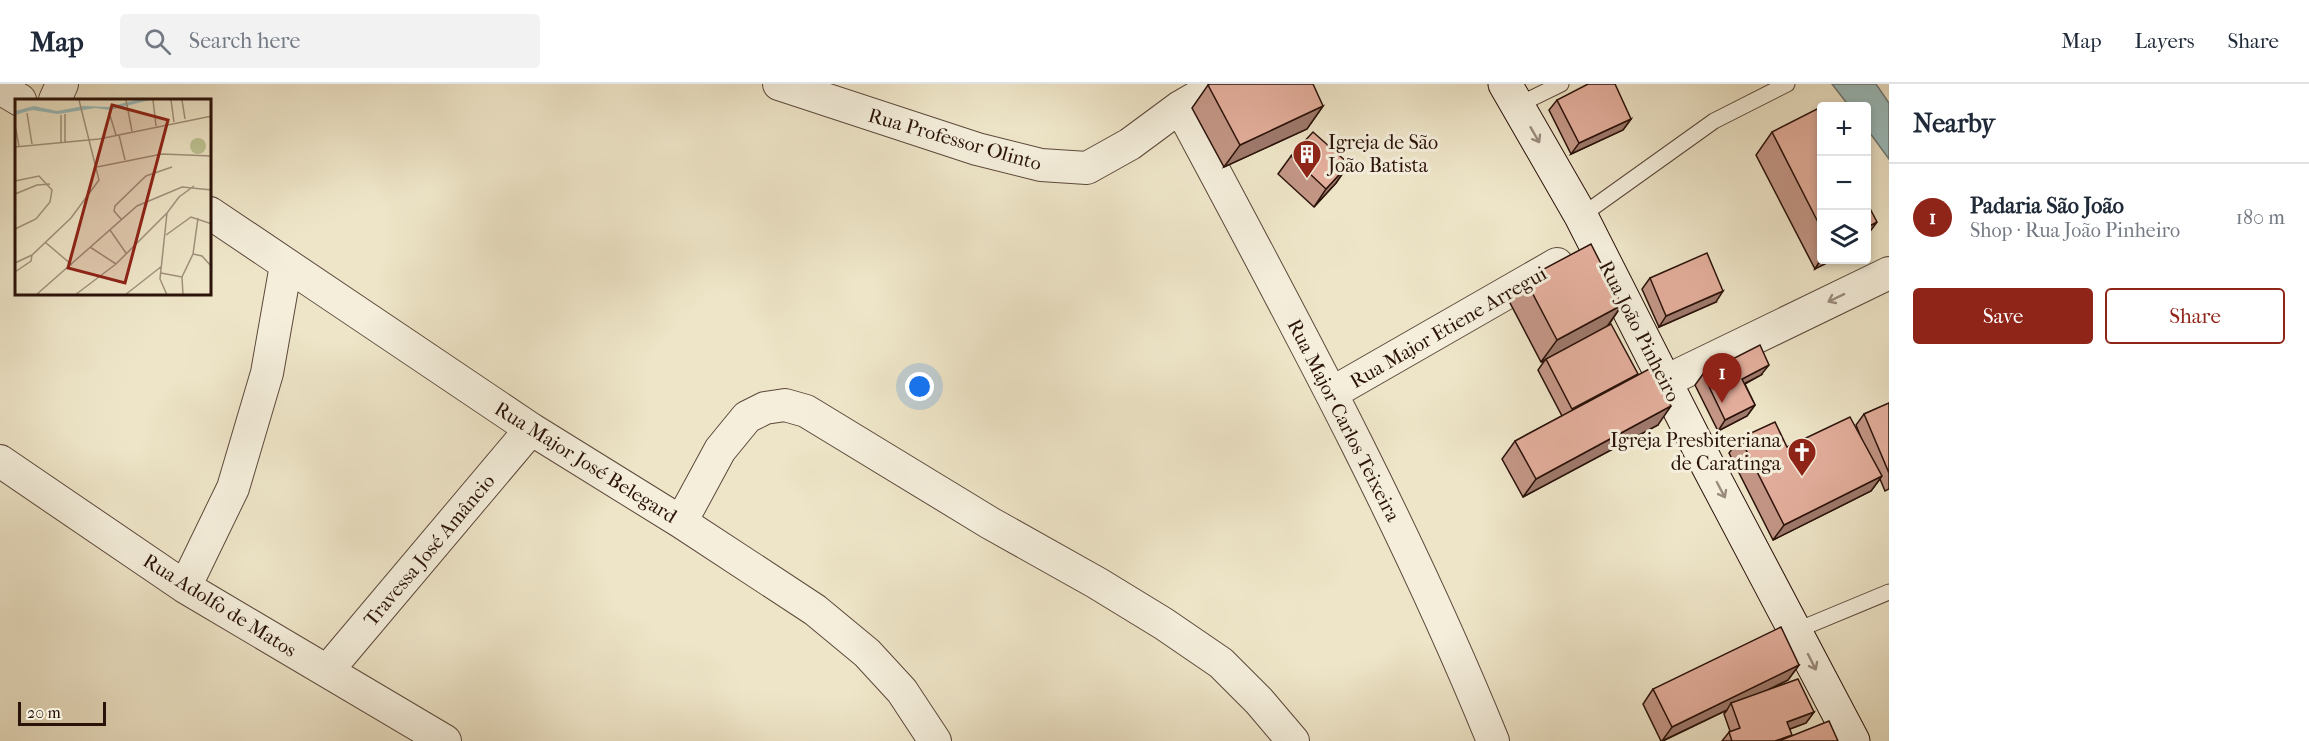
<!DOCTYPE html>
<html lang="en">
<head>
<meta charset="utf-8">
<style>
  :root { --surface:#fff; --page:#f2f2f3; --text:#1f2937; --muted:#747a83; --line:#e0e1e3; --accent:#8f2418 }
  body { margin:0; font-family:"IM FELL French Canon",serif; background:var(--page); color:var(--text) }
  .controls { position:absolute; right:18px; top:18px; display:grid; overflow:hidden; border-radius:6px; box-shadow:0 3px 9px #0003 }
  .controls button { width:54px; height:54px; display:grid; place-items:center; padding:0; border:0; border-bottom:2px solid var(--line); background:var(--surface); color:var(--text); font:30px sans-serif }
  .scale { position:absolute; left:18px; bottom:15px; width:88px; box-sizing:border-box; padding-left:6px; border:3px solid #2b130a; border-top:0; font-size:16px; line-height:21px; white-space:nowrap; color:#2b130a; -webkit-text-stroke:4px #f4eedb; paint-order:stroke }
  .you { position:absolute; left:920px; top:303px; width:21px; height:21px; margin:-15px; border:4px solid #fff; border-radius:50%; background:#1a73e8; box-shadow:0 0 0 9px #1a73e833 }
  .badge { display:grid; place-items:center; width:39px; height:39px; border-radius:50%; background:var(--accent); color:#fff; font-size:20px; font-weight:700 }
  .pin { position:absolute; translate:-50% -50px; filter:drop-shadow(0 2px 3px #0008) }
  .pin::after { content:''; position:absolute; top:32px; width:21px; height:18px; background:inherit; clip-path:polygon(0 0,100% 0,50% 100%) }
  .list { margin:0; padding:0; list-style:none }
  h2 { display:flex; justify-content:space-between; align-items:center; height:78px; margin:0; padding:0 24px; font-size:26px }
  h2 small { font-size:20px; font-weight:400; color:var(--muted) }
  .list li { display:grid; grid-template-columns:39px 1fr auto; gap:18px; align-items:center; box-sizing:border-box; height:108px; padding:0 24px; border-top:2px solid var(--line) }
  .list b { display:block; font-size:22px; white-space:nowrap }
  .list p { margin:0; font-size:20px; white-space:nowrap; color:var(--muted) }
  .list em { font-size:20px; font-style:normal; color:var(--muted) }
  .actions { display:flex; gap:12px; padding:18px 24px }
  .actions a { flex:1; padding:14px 0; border:2px solid var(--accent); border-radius:6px; text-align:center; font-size:21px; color:var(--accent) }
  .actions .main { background:var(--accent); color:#fff }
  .icon { flex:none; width:33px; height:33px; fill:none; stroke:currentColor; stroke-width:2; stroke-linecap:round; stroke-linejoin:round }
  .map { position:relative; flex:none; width:1889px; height:657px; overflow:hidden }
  header { display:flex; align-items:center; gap:36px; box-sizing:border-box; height:84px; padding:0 30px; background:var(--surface); border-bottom:2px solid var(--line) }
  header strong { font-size:28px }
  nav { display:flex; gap:33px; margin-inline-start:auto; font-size:21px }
  .search { width:420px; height:54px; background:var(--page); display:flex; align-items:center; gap:15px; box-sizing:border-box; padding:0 21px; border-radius:6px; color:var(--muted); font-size:22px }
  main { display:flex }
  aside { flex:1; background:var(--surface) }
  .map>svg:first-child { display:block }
  .water { fill:#9bbdbd; stroke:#6e7975; stroke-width:1.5 }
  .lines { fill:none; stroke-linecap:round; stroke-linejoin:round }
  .service-casing { stroke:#5c483a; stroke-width:17 }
  .minor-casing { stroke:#5c483a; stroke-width:34 }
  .secondary-casing { stroke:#2b130a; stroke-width:35 }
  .service { stroke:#f4eedb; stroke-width:15 }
  .minor { stroke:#f4eedb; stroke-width:32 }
  .secondary { stroke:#f4eedb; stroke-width:33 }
  .wall { fill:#c39686; stroke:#2b130a; stroke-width:1.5 }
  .shaded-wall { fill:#9f7a6d; stroke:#2b130a; stroke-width:1.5 }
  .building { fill:#e3ae9c; stroke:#2b130a; stroke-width:1.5 }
  .oneway { stroke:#9a8b7d }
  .labels { text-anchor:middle; stroke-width:6; stroke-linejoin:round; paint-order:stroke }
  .street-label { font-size:20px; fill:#2b130a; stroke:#f4eedb }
  .poi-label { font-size:20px; fill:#2b130a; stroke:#f4eedb; text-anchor:start }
  .inset-road { fill:none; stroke:#a0917c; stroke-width:1.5 }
  .view { fill:#8f2418; fill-opacity:0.15; stroke:#8f2418; stroke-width:3 }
  .inset-edge { fill:none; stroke:#2b130a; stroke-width:3 }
</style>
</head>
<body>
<header>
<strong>Map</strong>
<div class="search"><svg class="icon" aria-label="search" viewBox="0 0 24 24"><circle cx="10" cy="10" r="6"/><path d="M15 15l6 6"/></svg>Search here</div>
<nav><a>Map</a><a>Layers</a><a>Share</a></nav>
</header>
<main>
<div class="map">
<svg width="1889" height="657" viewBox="0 0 1889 657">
  <rect width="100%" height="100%" fill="#eee5c8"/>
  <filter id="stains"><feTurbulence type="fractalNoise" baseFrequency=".00333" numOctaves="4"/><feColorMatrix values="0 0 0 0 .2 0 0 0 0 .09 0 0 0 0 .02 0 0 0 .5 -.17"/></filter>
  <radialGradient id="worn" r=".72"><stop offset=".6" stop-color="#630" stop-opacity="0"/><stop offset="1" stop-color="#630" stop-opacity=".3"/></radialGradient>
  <path class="water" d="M1832,0H1876L1889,19V75L1867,45L1866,22H1849Z"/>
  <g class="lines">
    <g class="service-casing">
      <path id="service" d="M1518,21L1561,0
        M1581,132L1714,37L1787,0
        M1795,547L1889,508"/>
    </g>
    <g class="minor-casing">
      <path id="minor" d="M779,0L977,65L1041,81L1087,84L1130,60L1180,23L1220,0
        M0,4L20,16
        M55,16L62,0
        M1180,23C1291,231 1404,438 1493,657
        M210,129L531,345L681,438L815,526L867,569L902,607L935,657
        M1666,297L1889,189
        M1332,309L1557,180
        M0,377L185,503L445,657
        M681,438L720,366L747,333L765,324L785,321L806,327L990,439L1097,499L1164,540L1221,579L1259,617L1293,657
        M185,503L233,404L267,289L286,181
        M327,587L531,345"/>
    </g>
    <g class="secondary-casing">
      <path id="secondary" d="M1505,0L1581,132L1709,384L1853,657"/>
    </g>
    <use href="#service" class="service"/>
    <use href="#minor" class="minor"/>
    <use href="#secondary" class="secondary"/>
  </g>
  <path class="wall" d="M1208,1L1323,22L1307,45L1224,83L1192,24Z
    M1557,16L1631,35L1623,46L1571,70L1549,26Z
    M1821,28V176L1815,185L1756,71L1772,48Z
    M1291,72L1349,80L1336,99L1314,123L1278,90Z
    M1650,194L1716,218L1659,243L1642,205Z
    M1525,195L1622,221L1608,242L1658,341L1523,413L1502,375L1515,357L1562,332L1538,286L1545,276L1541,278L1509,217Z
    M1703,290L1761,291L1745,300L1755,321L1747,332L1718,347L1695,301Z
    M1889,319V405L1885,407L1880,395L1871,407L1773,456L1729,369L1740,354L1787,363L1862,356L1856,341L1864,330Z
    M1799,581L1788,596L1769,606L1814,628L1806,639L1790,645L1791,652L1838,657H1722L1730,647L1724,630L1727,626L1663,657H1661L1643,620L1653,605Z"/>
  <path class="shaded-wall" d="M1323,22L1307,45L1224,83L1240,61Z
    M1631,35L1623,46L1571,70L1579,59Z
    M1349,80L1336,99L1314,123L1326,105Z
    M1877,138L1866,153V144Z
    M1821,175L1833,176L1815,185Z
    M1723,207L1716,218L1659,243L1666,232Z
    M1622,221L1606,244L1541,278L1557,256Z
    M1769,281L1761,291L1734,305L1742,295Z
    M1755,321L1747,332L1718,347L1725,336Z
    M1671,322L1658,341L1523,413L1536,395Z
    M1882,392L1871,407L1773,456L1784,441Z
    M1799,581L1788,596L1733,623L1731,619L1727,626L1662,657L1672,643Z
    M1814,628L1806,639L1779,649L1787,638Z"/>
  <path class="building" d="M1210,0H1313L1323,22L1240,61L1208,1Z
    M1588,0H1615L1631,35L1579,59L1557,16Z
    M1819,24L1821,28V144L1772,48Z
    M1313,48L1349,80L1326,105L1291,72Z
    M1866,117L1877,138L1866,144Z
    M1591,160L1622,221L1557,256L1525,195Z
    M1707,169L1723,207L1666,232L1650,194Z
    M1611,240L1638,290L1572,325L1546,275Z
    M1760,261L1769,281L1742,295L1755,321L1725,336L1703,290Z
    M1651,284L1671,322L1536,395L1515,357Z
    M1889,319V389L1864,330Z
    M1850,333L1882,392L1784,441L1740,354L1775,338L1787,363Z
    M1781,543L1799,581L1672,643L1653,605Z
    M1798,595L1814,628L1787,638L1792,651L1775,657H1732L1729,648L1740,644L1731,619Z
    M1829,637L1838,657H1779Z"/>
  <defs><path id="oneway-shaft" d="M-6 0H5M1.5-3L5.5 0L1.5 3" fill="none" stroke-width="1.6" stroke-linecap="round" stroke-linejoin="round" transform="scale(1.5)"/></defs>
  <g class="oneway">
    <use href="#oneway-shaft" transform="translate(1535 51) rotate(60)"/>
    <use href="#oneway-shaft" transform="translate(1836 214) rotate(154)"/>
    <use href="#oneway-shaft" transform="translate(1721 406) rotate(62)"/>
    <use href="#oneway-shaft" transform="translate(1812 578) rotate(63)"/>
  </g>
  <defs>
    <g id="building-pin" transform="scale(1.5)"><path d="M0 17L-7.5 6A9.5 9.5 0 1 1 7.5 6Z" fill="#8f2418" stroke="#f4eedb"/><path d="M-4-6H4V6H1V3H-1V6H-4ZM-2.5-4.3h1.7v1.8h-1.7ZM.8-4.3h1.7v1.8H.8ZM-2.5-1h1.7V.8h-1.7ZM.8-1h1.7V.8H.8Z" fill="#fff"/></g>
    <g id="church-pin" transform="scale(1.5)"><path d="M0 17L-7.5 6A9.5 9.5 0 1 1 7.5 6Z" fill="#8f2418" stroke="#f4eedb"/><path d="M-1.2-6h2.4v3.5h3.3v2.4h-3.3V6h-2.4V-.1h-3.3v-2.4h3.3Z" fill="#fff"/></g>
  </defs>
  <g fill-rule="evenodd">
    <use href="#building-pin" x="1307" y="70"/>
    <use href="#church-pin" x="1802" y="368"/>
  </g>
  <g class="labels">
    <g class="street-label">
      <text transform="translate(955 55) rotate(16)" y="7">Rua Professor Olinto</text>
      <text transform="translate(1448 243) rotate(-30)" y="7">Rua Major Etiene Arregui</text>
      <text transform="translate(1640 247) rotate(63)" y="7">Rua João Pinheiro</text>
      <text transform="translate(1344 336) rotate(63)" y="7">Rua Major Carlos Teixeira</text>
      <text transform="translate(586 378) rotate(32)" y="7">Rua Major José Belegard</text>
      <text transform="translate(429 466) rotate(-50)" y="7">Travessa José Amâncio</text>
      <text transform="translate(220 521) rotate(32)" y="7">Rua Adolfo de Matos</text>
    </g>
    <g class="poi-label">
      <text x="1328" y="65">Igreja de São<tspan x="1328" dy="23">João Batista</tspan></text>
      <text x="1781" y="363" text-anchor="end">Igreja Presbiteriana<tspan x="1781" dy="23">de Caratinga</tspan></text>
    </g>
  </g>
  <g transform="translate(15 15)">
    <rect width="196" height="196" fill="#eee5c8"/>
    <path d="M175 47a8 8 0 1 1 16 0a8 8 0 1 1-16 0Z" fill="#bdc393"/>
    <path d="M121,1H135L95,11L80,9L43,15L17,11L0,16V12L19,7L42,12L69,7L93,8Z" fill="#9bbdbd"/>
    <path class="inset-road" d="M111,1L117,32M138,1L141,27M156,1L159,23M167,1L170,20M94,13L101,36M12,14L17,45M0,26L4,47M104,36L110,61M46,43V16M50,43V15M0,48L84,40L197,17M82,68L147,55L197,57M0,82L24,77L37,91L35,103L21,120L0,130M0,95L22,86L35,85M106,120L99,112L100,107L131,77L157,68M95,131L111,154M151,136L176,118L197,125M30,143L57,166M75,148L101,165M178,155L187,157L197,168M0,164L17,156L56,119L84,81L64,1M0,173L16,162L17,156M146,174L167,178M21,196L122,107L167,88L197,91M60,196L101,165L152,114M110,196L147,167M152,196L145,180L152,114L164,98L179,87M168,196L167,178L178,155L183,119"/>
    <path class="view" d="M97,6L153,21L110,184L53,169Z"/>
    <rect width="196" height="196" class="inset-edge"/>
  </g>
  <rect width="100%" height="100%" filter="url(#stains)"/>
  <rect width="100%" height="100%" fill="url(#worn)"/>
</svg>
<div class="controls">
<button>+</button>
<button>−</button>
<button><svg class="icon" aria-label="layers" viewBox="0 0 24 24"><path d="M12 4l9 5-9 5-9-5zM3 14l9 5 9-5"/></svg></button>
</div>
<div class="scale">20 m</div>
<div class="you"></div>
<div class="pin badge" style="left:1722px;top:319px">1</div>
</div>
<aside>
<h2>Nearby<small></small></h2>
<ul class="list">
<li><span class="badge">1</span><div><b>Padaria São João</b><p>Shop · Rua João Pinheiro</p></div><em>180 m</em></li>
</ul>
<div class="actions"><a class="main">Save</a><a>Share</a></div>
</aside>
</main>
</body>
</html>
